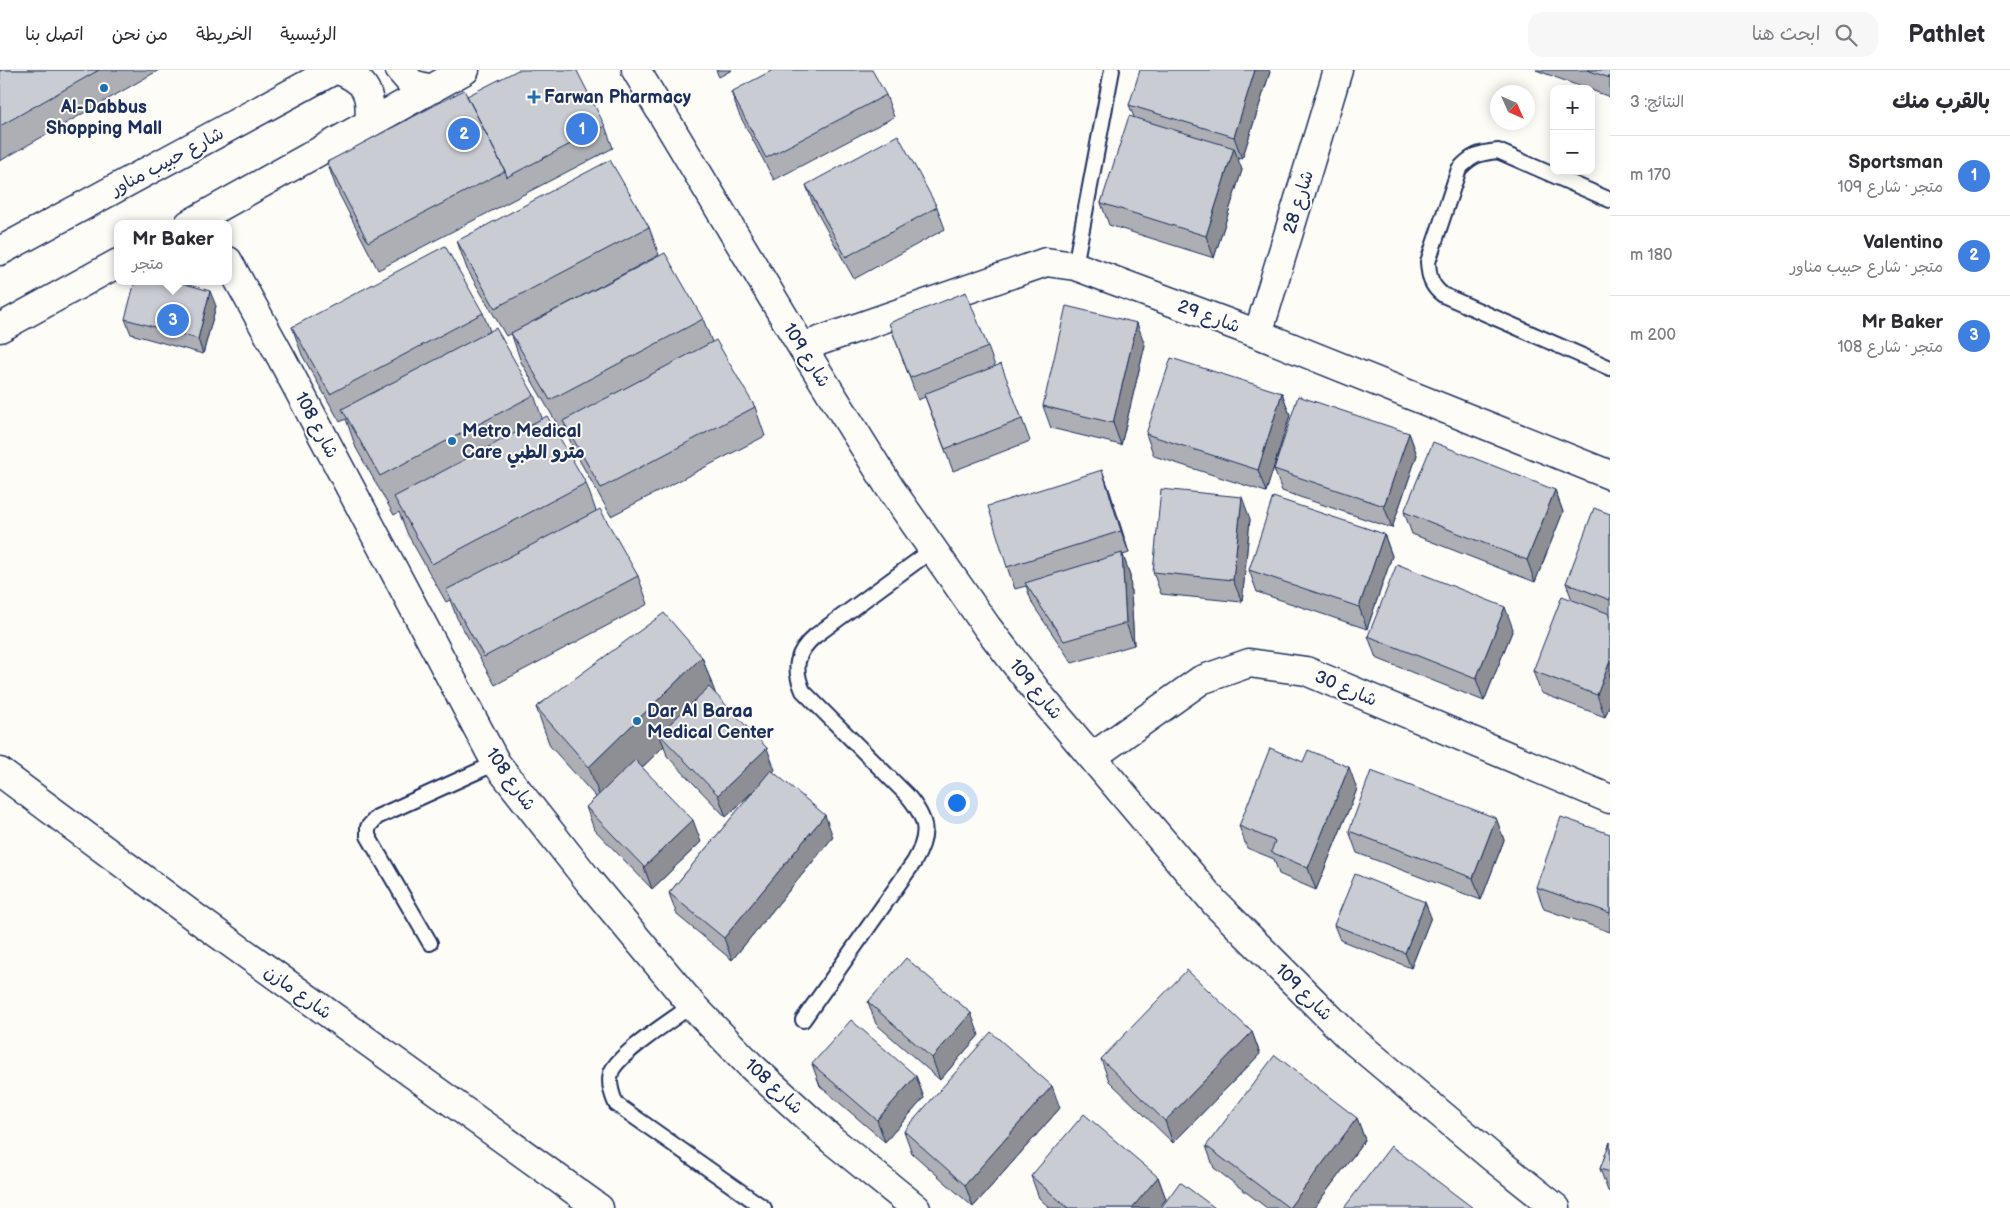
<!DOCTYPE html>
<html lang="ar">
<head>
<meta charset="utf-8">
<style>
  :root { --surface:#fff; --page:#f7f7f7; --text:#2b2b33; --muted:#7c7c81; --line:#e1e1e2; --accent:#1f6fb2 }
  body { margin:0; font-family:"Balsamiq Sans","Playpen Sans Arabic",sans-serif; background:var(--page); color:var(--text); direction:rtl }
  .controls { position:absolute; right:15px; top:15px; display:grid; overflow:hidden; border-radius:10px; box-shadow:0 2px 12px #0003 }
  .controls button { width:45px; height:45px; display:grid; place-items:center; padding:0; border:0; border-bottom:1px solid var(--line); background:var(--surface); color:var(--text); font:25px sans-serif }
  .compass { position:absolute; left:1490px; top:15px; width:45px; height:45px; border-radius:50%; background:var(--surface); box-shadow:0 2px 12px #0003; rotate:135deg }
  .you { position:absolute; left:956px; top:732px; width:18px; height:18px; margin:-12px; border:4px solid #fff; border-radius:50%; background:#1a73e8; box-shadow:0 0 0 8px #1a73e833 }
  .badge { display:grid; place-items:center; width:32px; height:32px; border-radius:50%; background:var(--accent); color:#fff; font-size:16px; font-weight:700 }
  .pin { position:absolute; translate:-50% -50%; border:2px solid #fff; box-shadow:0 1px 5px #0006 }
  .popup { position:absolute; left:114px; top:150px; width:118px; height:65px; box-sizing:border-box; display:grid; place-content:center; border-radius:10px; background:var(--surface); filter:drop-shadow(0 1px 4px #0005); font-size:16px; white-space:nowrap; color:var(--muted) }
  .popup b { font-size:19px; color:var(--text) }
  .popup::after { content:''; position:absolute; left:50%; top:100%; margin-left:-10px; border:10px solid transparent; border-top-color:var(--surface) }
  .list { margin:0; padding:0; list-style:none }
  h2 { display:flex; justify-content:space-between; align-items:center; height:65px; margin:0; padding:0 20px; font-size:21px }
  h2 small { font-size:16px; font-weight:400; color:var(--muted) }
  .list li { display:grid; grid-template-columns:32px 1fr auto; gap:15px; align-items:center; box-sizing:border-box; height:80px; padding:0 20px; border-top:1px solid var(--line) }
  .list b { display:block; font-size:19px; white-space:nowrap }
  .list p { margin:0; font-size:16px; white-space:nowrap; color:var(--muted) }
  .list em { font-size:16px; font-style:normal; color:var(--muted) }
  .icon { flex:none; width:28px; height:28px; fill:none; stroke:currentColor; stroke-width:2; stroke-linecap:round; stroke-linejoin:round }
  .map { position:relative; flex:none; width:1610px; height:1138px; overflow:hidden; direction:ltr }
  header { display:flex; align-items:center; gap:30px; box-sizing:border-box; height:70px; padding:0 25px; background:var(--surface); border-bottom:1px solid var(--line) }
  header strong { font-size:24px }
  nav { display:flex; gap:28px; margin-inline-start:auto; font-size:18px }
  .search { width:350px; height:45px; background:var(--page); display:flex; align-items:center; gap:12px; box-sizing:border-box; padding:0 18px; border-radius:15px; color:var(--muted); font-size:19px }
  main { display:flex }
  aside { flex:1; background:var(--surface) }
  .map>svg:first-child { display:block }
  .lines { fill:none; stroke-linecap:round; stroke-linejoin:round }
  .lane-casing { stroke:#1b2f5e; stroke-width:18 }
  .street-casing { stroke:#1b2f5e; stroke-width:31 }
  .secondary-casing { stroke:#1b2f5e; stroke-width:31 }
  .primary-casing { stroke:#1b2f5e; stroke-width:31 }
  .lane { stroke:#fdfcf7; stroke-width:14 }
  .street { stroke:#fdfcf7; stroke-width:28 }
  .secondary { stroke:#fdfcf7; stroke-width:28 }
  .primary { stroke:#fdfcf7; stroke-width:28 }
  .wall { fill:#adafb5; stroke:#1b2f5e }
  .shaded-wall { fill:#8d8f94; stroke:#1b2f5e }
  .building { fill:#c9ccd3; stroke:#1b2f5e }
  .poi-dot { fill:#1f6fb2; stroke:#fdfcf7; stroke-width:2 }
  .labels { text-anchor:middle; stroke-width:4; stroke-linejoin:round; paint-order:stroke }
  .poi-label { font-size:18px; font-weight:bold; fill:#1b2f5e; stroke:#fdfcf7; text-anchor:start }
  .street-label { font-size:18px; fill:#1b2f5e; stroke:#fdfcf7 }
</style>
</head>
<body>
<header>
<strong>Pathlet</strong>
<div class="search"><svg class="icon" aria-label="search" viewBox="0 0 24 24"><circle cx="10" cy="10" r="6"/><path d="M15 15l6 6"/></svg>ابحث هنا</div>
<nav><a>الرئيسية</a><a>الخريطة</a><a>من نحن</a><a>اتصل بنا</a></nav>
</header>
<main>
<aside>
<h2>بالقرب منك<small>النتائج: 3</small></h2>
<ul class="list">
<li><span class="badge" style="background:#3f7fe0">1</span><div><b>Sportsman</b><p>متجر · شارع 109</p></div><em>170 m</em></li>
<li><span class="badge" style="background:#3f7fe0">2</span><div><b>Valentino</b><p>متجر · شارع حبيب مناور</p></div><em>180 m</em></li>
<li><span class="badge" style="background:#3f7fe0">3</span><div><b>Mr Baker</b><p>متجر · شارع 108</p></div><em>200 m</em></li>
</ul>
</aside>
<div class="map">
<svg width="1610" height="1138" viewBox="0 0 1610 1138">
  <rect width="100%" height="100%" fill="#fdfcf7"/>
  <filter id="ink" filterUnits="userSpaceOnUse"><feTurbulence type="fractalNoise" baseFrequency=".02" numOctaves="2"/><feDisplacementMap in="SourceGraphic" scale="10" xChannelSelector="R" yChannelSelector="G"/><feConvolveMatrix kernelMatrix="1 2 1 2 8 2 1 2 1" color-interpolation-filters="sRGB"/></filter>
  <g filter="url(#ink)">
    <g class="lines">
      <g class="lane-casing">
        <path id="lane" d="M1610,130L1498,81C1479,83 1472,85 1459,99L1428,192C1429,207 1431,216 1443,225L1610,298
          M1075,196L1112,0
          M430,873L368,766V757L377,747L496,693
          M692,935C674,949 617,984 611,1003C608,1014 612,1025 616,1034L764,1138
          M803,950L914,792C930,764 928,750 907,725L803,621C793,598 796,582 815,566L932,480"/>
      </g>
      <g class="street-casing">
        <path id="street" d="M636,0L802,277L890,418L987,557L1042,628L1215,833L1348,966L1492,1087L1556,1138
          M228,191L282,289L496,693L588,810L692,935L750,995L832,1070L916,1138
          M1258,264L1338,0
          M802,277L1046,192L1075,196L1258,264L1610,405
          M1092,687L1201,610L1249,593L1306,601L1610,729"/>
      </g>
      <g class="secondary-casing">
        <path id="secondary" d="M338,0C367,10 372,25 369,54
          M400,0L412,14L432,19
          M189,154L465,0
          M0,181L334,0
          M0,258L118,193"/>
      </g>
      <g class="primary-casing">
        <path id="primary" d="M0,702L196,848L599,1138"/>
      </g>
      <use href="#lane" class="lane"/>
      <use href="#street" class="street"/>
      <use href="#secondary" class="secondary"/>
      <use href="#primary" class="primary"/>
    </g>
    <path class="wall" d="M0,0H159L0,91Z
      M716,0H732L719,7Z
      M1536,0H1610V27L1591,20V19H1587Z
      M1270,2L1242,89L1237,88L1242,100L1214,188L1109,155L1101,133L1134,47L1129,35Z
      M731,22L886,25L894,47L774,110L739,44Z
      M467,26L605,56L613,78L378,200L337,120L327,92Z
      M806,115L937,137L945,159L854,209L814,137Z
      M649,157L659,185L506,266L467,199L457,171Z
      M216,236L203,284L131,264L125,249Z
      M483,243L490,261L534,325L542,348L586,413L596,441L638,506L648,534L495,615L457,548L450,530L446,532L408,465L399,442L394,445L356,378L346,349L340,352L302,285L292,257Z
      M703,249L712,272L755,337L765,366L611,446L573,379L565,356L560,359L521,292L511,263Z
      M889,253L988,277L995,296L1022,349L1030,371L953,401L925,327L918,330Z
      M1145,275L1121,375L1051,358L1043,336Z
      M1282,323L1290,345L1266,422L1154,386L1146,364Z
      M1409,363L1417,385L1392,458L1282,421L1274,399Z
      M1102,400L1110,422L1129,483L1123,485L1130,505L1134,575L1072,593L1033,535L1026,516L1015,519L1007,497Z
      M1555,420L1563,442L1535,512L1412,464L1404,442Z
      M1610,444V634L1605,647L1541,623L1533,601L1572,530L1566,513Z
      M1250,449L1242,532L1161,524L1153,502Z
      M1384,464L1392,486L1367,559L1257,522L1249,500Z
      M1513,559L1484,631L1376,588L1368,566Z
      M702,587L715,624L775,700L773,702L833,767L732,890L677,845L669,823L754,721L726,747L667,686L664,676L642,697L701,772L652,819L594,759L586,737L596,727L550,676L536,637Z
      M1357,719L1316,820L1279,804L1274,789L1247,778L1239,756Z
      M1496,748L1504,770L1481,830L1357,783L1349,761Z
      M1610,764V862L1544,839L1536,817Z
      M1431,847L1411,898L1340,870L1334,855Z
      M868,932L979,965L940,1010L876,954Z
      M1252,962L1260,984L1173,1073L1109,1011L1101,989Z
      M812,994L916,1006L924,1028L885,1072L820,1016Z
      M1060,1038L973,1137L912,1083L904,1061Z
      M1357,1048L1365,1070L1314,1138H1267L1214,1098L1206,1076Z
      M1610,1072V1122L1608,1121L1600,1099Z
      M1031,1106L1158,1107L1166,1129L1159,1138H1050L1039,1128Z"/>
    <path class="shaded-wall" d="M1255,0H1269L1270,2L1242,89L1234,67Z
      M1234,78L1242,100L1214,188L1206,166Z
      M210,221L216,236L203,284L198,269Z
      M1137,253L1145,275L1121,375L1113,353Z
      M1282,323L1290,345L1266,422L1258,400Z
      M1409,363L1417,385L1392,458L1384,436Z
      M1102,400L1110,422L1129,483L1121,461Z
      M1555,420L1563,442L1535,512L1527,490Z
      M1242,427L1250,449L1242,532L1233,510Z
      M1384,464L1392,486L1367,559L1359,537Z
      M1122,483L1130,505L1134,575L1126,553Z
      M1505,537L1513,559L1484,631L1476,609Z
      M702,587L716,625L659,664L664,676L603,736L589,697Z
      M1610,591V634L1605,647L1597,625Z
      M767,678L775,700L726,747L718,725Z
      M1349,697L1357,719L1316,820L1308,798Z
      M825,745L833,767L732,890L724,868Z
      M1496,748L1504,770L1481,830L1473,808Z
      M693,750L701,772L652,819L644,797Z
      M1425,832L1431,847L1411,898L1405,883Z
      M971,943L979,965L940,1010L932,988Z
      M1252,962L1260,984L1173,1073L1165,1051Z
      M916,1006L924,1028L885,1072L877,1050Z
      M1052,1016L1060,1038L973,1137L965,1115Z
      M1357,1048L1365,1070L1314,1138H1289Z
      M1158,1107L1166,1129L1159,1138H1132Z"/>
    <path class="building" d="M0,0H99L0,56Z
      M518,0H575L577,1L605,56L507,107L505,101L467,26Z
      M773,0H872L886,25L766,88L731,22Z
      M1140,0H1255L1234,67L1129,35Z
      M1587,0H1610V8Z
      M464,20L505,101L368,172L327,92Z
      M1129,46L1234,78L1206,166L1101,133Z
      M898,65L937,137L846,187L806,115Z
      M610,90L649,157L495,238L457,171Z
      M445,176L483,243L330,324L292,257Z
      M665,183L703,249L550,330L511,263Z
      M135,211H175L210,221L198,269L125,249Z
      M966,222L988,277L910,308L889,253Z
      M1066,236L1137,253L1113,353L1043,336Z
      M496,258L534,325L380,406L342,339Z
      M716,270L755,337L601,418L563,351Z
      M1171,288L1282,323L1258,400L1146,364Z
      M1001,294L1022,349L945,379L924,324Z
      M1298,326L1409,363L1384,436L1274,399Z
      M547,346L586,413L432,494L394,427Z
      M1433,372L1555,420L1527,490L1404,442Z
      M1102,400L1121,461L1007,497L988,436Z
      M1161,419L1242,427L1233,510L1153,502Z
      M1273,427L1384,464L1359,537L1249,500Z
      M1594,438L1610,444V530L1566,513Z
      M600,439L638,506L484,587L446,520Z
      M1122,483L1126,553L1064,571L1025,513Z
      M1397,494L1505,537L1476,609L1368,566Z
      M1562,526L1610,544V591L1597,625L1533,601Z
      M664,543L702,587L589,697L536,637Z
      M709,617L767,678L718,725L659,664Z
      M1270,678L1303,692L1308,680L1349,697L1308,798L1271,782L1275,771L1239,756Z
      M635,690L693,750L644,797L586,737Z
      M771,700L825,745L724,868L669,823Z
      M1371,701L1496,748L1473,808L1349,761Z
      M1561,747L1610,764V843L1536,817Z
      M1355,804L1425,832L1405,883L1334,855Z
      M906,888L971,943L932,988L868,932Z
      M1187,900L1252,962L1165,1051L1101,989Z
      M851,950L916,1006L877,1050L812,994Z
      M991,962L1052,1016L965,1115L904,1061Z
      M1275,985L1357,1048L1289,1138L1206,1076Z
      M1084,1044L1158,1107L1132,1138H1068L1031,1106Z
      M1610,1072V1102L1600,1099Z
      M1391,1076L1473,1138H1344Z
      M1180,1112L1215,1138H1161Z"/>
  </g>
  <g class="poi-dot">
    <circle cx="104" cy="18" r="5"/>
    <path d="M531.5 19.5h5v5h5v5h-5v5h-5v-5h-5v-5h5z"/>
    <circle cx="452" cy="371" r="5"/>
    <circle cx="637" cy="651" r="5"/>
  </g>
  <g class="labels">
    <g class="poi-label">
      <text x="544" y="33">Farwan Pharmacy</text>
      <text x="104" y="43" text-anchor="middle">Al-Dabbus<tspan x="104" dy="21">Shopping Mall</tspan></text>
      <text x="462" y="367">Metro Medical<tspan x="462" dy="21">Care مترو الطبي</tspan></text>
      <text x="647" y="647">Dar Al Baraa<tspan x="647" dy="21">Medical Center</tspan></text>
    </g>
    <g class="street-label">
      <text transform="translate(167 91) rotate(-28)" y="6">شارع حبيب مناور</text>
      <text transform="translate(1298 132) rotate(-73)" y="6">شارع 28</text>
      <text transform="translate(1209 246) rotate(20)" y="6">شارع 29</text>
      <text transform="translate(807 285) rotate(58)" y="6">شارع 109</text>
      <text transform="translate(317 355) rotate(62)" y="6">شارع 108</text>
      <text transform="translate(1346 618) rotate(23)" y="6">شارع 30</text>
      <text transform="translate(1036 619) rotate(51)" y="6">شارع 109</text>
      <text transform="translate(511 709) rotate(55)" y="6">شارع 108</text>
      <text transform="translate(298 922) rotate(36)" y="6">شارع مازن</text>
      <text transform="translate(1304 922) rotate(45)" y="6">شارع 109</text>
      <text transform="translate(774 1016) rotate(43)" y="6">شارع 108</text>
    </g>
  </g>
</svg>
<div class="controls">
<button>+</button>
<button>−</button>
</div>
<svg class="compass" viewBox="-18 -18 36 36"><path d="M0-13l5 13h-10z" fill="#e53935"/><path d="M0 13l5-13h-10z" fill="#7c7c81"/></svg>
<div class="you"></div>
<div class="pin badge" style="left:582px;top:59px;background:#3f7fe0">1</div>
<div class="pin badge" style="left:464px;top:64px;background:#3f7fe0">2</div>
<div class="pin badge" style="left:173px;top:250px;background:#3f7fe0">3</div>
<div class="popup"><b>Mr Baker</b>متجر</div>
</div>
</main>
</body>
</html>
